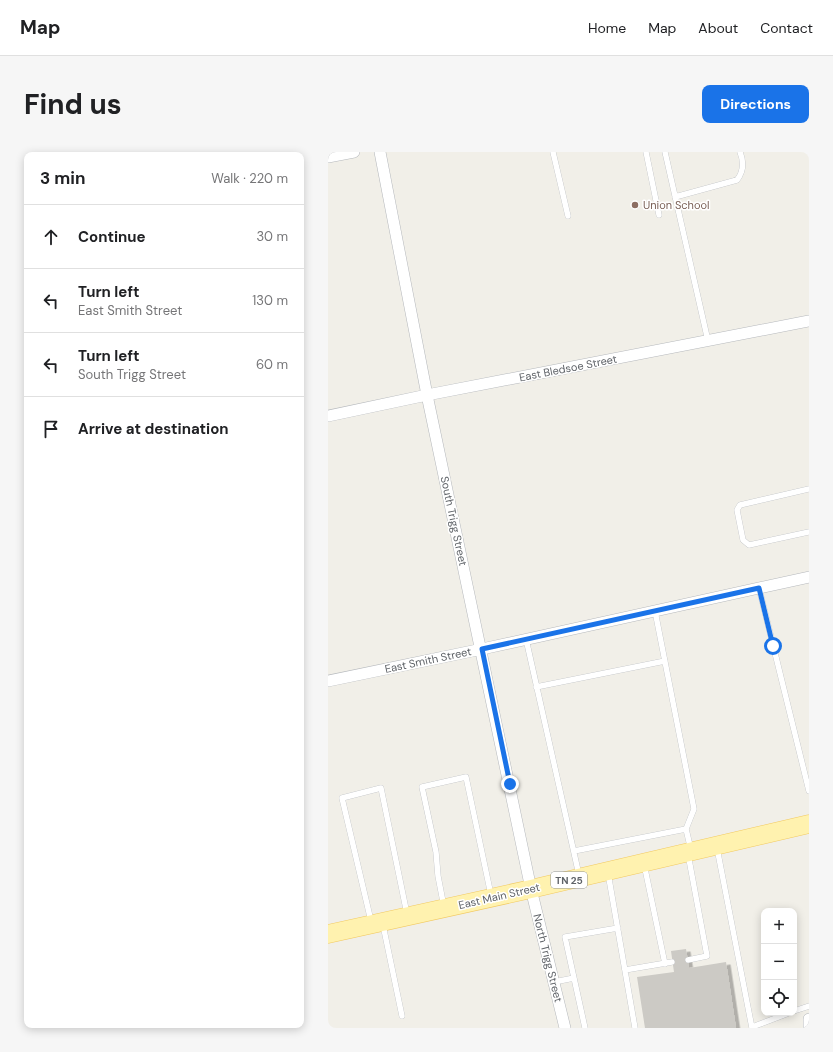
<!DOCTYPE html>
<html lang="en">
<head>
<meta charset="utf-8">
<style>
  :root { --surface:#fff; --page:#f6f6f6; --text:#202124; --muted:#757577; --line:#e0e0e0; --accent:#1a73e8 }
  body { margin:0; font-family:"DM Sans",sans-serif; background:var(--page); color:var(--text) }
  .controls { position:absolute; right:12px; bottom:12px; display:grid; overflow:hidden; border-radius:8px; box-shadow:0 2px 10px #0003 }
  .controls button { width:36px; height:36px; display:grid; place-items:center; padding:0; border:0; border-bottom:1px solid var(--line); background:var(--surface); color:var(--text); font:20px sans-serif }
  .stop { position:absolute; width:12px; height:12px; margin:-9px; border:3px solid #1a73e8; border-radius:50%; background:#fff }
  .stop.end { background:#1a73e8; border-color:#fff; box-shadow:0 1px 4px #0008 }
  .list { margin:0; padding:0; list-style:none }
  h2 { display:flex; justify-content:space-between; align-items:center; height:52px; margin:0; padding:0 16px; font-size:17px }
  h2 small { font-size:13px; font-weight:400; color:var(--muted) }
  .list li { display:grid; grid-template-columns:26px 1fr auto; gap:12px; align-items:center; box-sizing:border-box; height:64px; padding:0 16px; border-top:1px solid var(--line) }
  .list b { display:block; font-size:15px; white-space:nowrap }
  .list p { margin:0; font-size:13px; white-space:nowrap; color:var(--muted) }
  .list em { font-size:13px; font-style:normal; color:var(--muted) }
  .icon { flex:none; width:22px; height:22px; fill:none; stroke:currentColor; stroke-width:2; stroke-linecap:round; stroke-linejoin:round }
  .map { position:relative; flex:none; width:481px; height:876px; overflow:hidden; border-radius:8px }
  header { display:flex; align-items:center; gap:24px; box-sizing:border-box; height:56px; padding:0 20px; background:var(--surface); border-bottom:1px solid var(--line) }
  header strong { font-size:19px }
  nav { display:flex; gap:22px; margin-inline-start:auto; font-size:14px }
  .intro { display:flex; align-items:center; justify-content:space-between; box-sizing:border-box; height:96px; padding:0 24px }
  h1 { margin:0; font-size:28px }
  .button { padding:10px 18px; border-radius:8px; background:var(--accent); color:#fff; font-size:14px; font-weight:700 }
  main { display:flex; gap:24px; padding:0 24px }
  aside { flex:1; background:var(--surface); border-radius:8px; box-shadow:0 2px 10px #0003 }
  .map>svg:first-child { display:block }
  .building { fill:#cccac5; filter:url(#shadow) }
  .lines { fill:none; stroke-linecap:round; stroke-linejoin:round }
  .service-casing { stroke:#b5b8bc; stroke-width:6 }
  .minor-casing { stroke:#b5b8bc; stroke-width:12 }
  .primary-casing { stroke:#f2c960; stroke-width:19 }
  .service { stroke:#fff; stroke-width:5.5 }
  .minor { stroke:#fff; stroke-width:11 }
  .primary { stroke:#fff2af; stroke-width:18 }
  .route { stroke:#1a73e8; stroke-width:5 }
  .education-dot { fill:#8d6e63; stroke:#fff; stroke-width:1.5 }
  .labels { text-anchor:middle; stroke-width:3; stroke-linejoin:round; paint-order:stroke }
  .shield { fill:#fff; stroke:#8f9295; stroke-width:1 }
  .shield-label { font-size:10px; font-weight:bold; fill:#5f6368 }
  .education-label { font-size:11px; fill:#785e54; stroke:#fff; text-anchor:start }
  .street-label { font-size:11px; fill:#5f6368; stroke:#fff }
</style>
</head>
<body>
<header>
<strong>Map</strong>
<nav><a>Home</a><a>Map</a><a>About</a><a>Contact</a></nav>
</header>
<div class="intro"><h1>Find us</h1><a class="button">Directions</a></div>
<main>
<aside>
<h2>3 min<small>Walk · 220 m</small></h2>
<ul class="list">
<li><svg class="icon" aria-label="ahead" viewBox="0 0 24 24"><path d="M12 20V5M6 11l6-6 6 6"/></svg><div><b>Continue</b></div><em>30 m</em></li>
<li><svg class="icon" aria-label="left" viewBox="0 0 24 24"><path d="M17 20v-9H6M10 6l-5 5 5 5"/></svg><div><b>Turn left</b><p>East Smith Street</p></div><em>130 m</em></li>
<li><svg class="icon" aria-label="left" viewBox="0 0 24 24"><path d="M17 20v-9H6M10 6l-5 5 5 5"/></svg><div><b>Turn left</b><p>South Trigg Street</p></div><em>60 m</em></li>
<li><svg class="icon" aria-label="arrive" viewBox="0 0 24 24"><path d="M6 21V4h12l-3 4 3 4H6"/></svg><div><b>Arrive at destination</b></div></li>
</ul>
</aside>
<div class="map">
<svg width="481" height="876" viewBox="0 0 481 876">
  <defs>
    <filter id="shadow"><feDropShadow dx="4.5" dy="2.5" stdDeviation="0" flood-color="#0004"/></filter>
  </defs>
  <rect width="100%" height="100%" fill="#f1efe8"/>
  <path class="building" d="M358,797L361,816L398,810L408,876H317L309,825L346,820L343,799Z"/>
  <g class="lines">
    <g class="service-casing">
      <path id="service" d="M225,0L240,64
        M318,0L331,63
        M337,0L380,189
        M347,45L409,28C416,19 416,10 412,0
        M481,337L412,353L409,358L415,388L421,393L481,380
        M431,436L481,639
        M327,459L366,657L358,677L363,698
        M198,487L251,723
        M208,535L337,509
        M389,696L424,876
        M246,699L358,677
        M316,712L337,812
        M280,721L307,876
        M116,755L110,724L108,700L94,635L138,625L163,743
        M43,769L14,646L53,636L79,762
        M55,773L74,864
        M360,808L379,804L360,702
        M297,818L344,810
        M226,830L246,826
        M466,859L481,854
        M424,875L461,861
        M257,876L237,785L290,776"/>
    </g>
    <g class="minor-casing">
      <path id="minor" d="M52,0L99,243L203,737L237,876
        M0,5L26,0
        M0,264L99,243L481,169
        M0,529L154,497L481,425
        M481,867V874"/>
    </g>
    <g class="primary-casing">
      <path id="primary" d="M0,782L203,737L481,672"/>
    </g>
    <use href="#service" class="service"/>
    <use href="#minor" class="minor"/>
    <use href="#primary" class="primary"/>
  </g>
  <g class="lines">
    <path class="route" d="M182,632L154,497L431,436L445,494"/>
  </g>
  <circle class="education-dot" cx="307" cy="53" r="4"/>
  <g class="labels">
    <rect class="shield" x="223" y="720" width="36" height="16" rx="3"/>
    <g class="shield-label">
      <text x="241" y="732">TN 25</text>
    </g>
    <g class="education-label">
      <text x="315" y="57">Union School</text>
    </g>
    <g class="street-label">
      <text transform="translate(240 216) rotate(-11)" y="4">East Bledsoe Street</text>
      <text transform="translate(126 369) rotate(78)" y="4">South Trigg Street</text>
      <text transform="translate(100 508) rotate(-12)" y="4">East Smith Street</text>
      <text transform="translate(171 744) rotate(-13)" y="4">East Main Street</text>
      <text transform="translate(220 806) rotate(76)" y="4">North Trigg Street</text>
    </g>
  </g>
</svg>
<div class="controls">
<button>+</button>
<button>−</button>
<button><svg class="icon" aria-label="locate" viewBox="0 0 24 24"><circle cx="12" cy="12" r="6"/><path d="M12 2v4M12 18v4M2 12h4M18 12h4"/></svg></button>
</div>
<div class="stop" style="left:445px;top:494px"></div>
<div class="stop end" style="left:182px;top:632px"></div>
</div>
</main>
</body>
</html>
